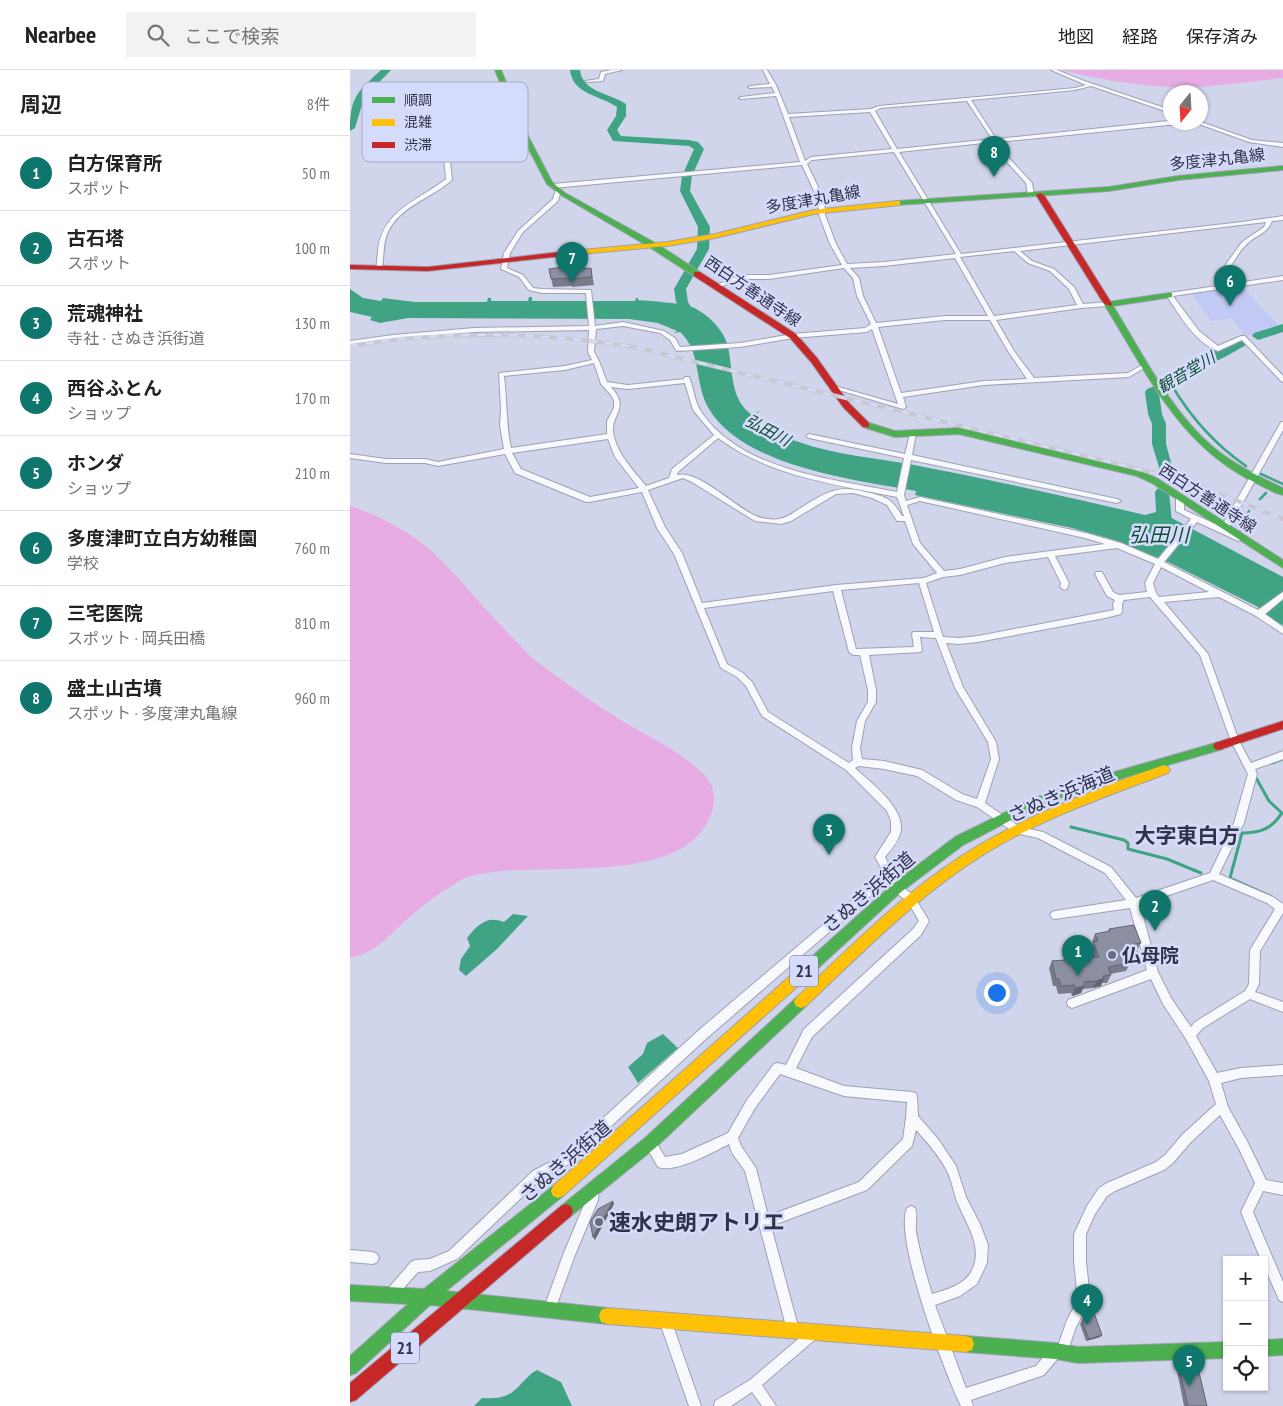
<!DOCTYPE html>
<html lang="ja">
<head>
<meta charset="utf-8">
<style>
  :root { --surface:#fff; --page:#f2f2f2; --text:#222; --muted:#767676; --line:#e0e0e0; --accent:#0f766e }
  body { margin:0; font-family:"PT Sans Narrow","Noto Sans JP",sans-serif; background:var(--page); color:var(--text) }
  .controls { position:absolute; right:15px; bottom:15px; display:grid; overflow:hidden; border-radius:0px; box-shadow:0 1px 4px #0004 }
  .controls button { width:45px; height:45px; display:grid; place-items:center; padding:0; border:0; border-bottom:1px solid var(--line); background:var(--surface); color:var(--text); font:25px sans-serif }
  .compass { position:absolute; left:813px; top:15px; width:45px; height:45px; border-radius:50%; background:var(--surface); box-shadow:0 1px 4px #0004; rotate:198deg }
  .you { position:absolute; left:646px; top:922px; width:18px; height:18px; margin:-12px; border:4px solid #fff; border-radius:50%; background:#1a73e8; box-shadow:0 0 0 8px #1a73e833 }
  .badge { display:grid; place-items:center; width:32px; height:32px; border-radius:50%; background:var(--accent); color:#fff; font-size:16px; font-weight:700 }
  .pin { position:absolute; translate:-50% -41px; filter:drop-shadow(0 1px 2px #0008) }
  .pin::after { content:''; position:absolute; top:26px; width:18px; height:15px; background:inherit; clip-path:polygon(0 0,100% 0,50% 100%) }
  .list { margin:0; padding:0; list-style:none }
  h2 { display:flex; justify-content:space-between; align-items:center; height:65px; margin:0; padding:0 20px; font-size:21px }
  h2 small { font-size:16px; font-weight:400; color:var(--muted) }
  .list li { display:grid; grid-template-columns:32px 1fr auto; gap:15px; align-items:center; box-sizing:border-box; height:75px; padding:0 20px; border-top:1px solid var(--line) }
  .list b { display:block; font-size:19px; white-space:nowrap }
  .list p { margin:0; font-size:16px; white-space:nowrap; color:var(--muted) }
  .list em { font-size:16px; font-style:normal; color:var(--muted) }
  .icon { flex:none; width:28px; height:28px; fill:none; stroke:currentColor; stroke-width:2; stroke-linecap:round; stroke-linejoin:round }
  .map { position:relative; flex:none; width:933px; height:1336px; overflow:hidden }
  header { display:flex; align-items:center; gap:30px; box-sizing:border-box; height:70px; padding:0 25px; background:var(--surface); border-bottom:1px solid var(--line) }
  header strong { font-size:24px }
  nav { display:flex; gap:28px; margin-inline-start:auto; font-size:18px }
  .search { width:350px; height:45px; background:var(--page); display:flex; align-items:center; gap:12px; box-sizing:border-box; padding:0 18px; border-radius:0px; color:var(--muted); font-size:19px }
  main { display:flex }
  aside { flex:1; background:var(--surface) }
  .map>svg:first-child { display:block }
  .built { fill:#c2c9f4 }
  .green { fill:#e8ace4 }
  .water { fill:#40a484 }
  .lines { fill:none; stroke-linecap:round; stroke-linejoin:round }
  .stream-far1 { stroke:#40a484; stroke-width:2.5 }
  .stream { stroke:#40a484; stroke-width:3 }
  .river { fill:#40a484; fill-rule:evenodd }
  .street-casing { stroke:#9ea1b4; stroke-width:2 }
  .fast-casing { stroke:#9ea1b4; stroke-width:2 }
  .slow-casing { stroke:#9ea1b4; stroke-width:2 }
  .jam-casing { stroke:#9ea1b4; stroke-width:2 }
  .street { fill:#f8f9fc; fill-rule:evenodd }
  .fast { fill:#4caf50; fill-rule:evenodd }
  .slow { fill:#ffc107; fill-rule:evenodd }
  .jam { fill:#c62828; fill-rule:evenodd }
  .rail-casing { stroke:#c8c9d0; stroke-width:4 }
  .rail { stroke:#d5dbfb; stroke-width:2.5; stroke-dasharray:8; stroke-linecap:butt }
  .wall { fill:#787b8b }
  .shaded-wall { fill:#626471 }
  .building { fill:#8c8fa2; stroke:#626471 }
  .poi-dot { fill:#686c81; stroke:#d5dbfb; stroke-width:2 }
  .labels { text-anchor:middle; stroke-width:5; stroke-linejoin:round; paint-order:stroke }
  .far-street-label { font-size:16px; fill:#303348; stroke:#d5dbfb }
  .far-water-label { font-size:16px; font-style:italic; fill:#114e31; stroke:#d5dbfb }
  .shield { fill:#d5dbfb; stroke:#62657e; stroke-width:1 }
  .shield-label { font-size:18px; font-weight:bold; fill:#303348 }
  .street-label { font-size:19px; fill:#303348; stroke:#d5dbfb }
  .poi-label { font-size:19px; font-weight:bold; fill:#303348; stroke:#d5dbfb; text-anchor:start }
  .water-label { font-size:20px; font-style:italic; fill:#114e31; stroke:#d5dbfb }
  .quarter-label { font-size:21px; font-weight:bold; fill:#303348; stroke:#d5dbfb }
  .near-poi-label { font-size:22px; font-weight:bold; fill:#303348; stroke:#d5dbfb; text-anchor:start }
  .key { fill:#d5dbfb; stroke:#a4a9c5; stroke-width:1 }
  .key-label { font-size:14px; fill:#303348 }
</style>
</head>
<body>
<header>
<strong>Nearbee</strong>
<div class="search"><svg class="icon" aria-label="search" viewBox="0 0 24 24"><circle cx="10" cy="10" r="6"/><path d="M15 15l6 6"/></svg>ここで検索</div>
<nav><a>地図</a><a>経路</a><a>保存済み</a></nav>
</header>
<main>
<aside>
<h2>周辺<small>8件</small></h2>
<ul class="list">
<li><span class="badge">1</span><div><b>白方保育所</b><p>スポット</p></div><em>50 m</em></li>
<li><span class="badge">2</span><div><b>古石塔</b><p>スポット</p></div><em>100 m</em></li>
<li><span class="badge">3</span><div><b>荒魂神社</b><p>寺社 · さぬき浜街道</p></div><em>130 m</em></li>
<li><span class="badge">4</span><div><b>西谷ふとん</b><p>ショップ</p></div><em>170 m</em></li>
<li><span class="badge">5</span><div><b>ホンダ</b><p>ショップ</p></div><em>210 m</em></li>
<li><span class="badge">6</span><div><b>多度津町立白方幼稚園</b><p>学校</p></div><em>760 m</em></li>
<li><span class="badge">7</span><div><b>三宅医院</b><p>スポット · 岡兵田橋</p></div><em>810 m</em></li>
<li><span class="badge">8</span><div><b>盛土山古墳</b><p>スポット · 多度津丸亀線</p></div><em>960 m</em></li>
</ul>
</aside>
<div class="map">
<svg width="933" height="1336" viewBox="0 0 933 1336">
  <rect width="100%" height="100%" fill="#d1d5ec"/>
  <path class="built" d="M891,216L929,256L901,265H894L882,248L861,251L841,224Z"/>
  <path class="green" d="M710,0H933V8C896,12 860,18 823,17C785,16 746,8 710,0Z
    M0,436C29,445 68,466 89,488C115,514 137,542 163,568C170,575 177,584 185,590C210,609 236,628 263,645C290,663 322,676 347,698C361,710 368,722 362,741C337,823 179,787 118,807C112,808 107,813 102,816C84,826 67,840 52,854C35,870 24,883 0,888Z"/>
  <path class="water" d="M0,219L13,228L31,231L33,228L65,232H137L138,228H141V231H178L179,227H182V231H285L286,228H288V230C300,231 332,233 342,237C360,245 377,263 379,282C383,305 381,330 402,345L411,340L403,346C412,361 434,367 449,372C485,385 526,388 564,395C642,410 719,427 795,445L806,442L816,445L933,507V555L912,545L908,537L820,493L764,470L722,458L565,425L566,421C505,410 394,397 359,339C344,314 352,282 330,262L324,263L327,261L308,253L279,249L58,248L30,253L20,250L22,247L0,242Z
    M163,844L178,846L147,879L116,906L109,900L111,889L120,876L117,868C127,855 137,845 154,852Z
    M313,964L328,978L288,1013L278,997L293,984L297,973Z
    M187,1300L211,1312L222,1336H124L132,1328C161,1330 162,1322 182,1303Z"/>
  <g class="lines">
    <path class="stream-far1" d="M821,314C841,348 864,374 896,396
      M911,404L933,414
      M910,429L916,423
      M891,464L889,462L899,441"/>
    <path class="stream" d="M922,693L933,689
      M905,706L919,731L933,744
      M721,757L774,770L778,773V779L817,789L851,803
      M922,827L880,808L892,763C909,763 922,759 931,744"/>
    <path class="river" d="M31,0H41L14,28L5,58L0,61C0,27 7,22 31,0Z
      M220,0H230C232,22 260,23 276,34V46L267,60L271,66L339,70L348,72L354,79L342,106L340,121L360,157L359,179L336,219L338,232L352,255L350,258H342L340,255L326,232L324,219L347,179L348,157L330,121L332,106L344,79L339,76L263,71L257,60L266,46L267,37C250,25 223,25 220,0Z
      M933,254V262L908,270L902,266L904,263Z
      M891,268L896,269L897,272L896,275C889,279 882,283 875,287C857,296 837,299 826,317L809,324L812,344L816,354V374L824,404L822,407H812L802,374V354L798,344L795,322L797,319L815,312L817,307L830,296Z
      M812,417L817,419L819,422L823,462L820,466H810L807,462L805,422L807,419Z"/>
    <g class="street-casing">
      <path id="street" d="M262,0H272L255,4L253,11L237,12L235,11L249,9L251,2Z
        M413,0H417L426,15L438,44L521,39L529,36L725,18L736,15L701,0H707L734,11L821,40V43L741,16L725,20L621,30L646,69L818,51L851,52L902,70L933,73V77L899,72L849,54L818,55L648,72L659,88L682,113L684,125L681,127L678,125L676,113L655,90L643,72L549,82L611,184L892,152L933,146V150L922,151C917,165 905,165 896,175C887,183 884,196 873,202L871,206L873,215L933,206V210L823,226L849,261L868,276L891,266H895L933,306V312L931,311L892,270L868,281C844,272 830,245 816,225L819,223L867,216L865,206L868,200L874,197L892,172L914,157L916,152L670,181L682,191L704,199L724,217L733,234L758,232L761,234L758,236L731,238L646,250L664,281L684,308L778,303L794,294L796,293L799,295L779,307L634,315L553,327L556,337L553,339L482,318L485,316L548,334L522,259L517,262L443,268L390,277L328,281L326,280L320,270L310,263L273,256L246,259L244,282L249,291L257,312L278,315L334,309L335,307H339C344,318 344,332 352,343C392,401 483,409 547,422L554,388L459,368L456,366L459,364L555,384L560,364L563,362L566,364L562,385L767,429L771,431L767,433L561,390L554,425L556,431L570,427L736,463L771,473L808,489L841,449L826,441V428L830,426L834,428V440L892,466L893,468L889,471L886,470L847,452L814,492L908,540L933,522V529L915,544L933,557V564L906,546L869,527L814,532L858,584L889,671L901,693L933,681V689L905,699L907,704L894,753L869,804L923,827L933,834V843L910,881L909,914L905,922L933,932V942L900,929L853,958L846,966L867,1003L891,998L933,995V1005L891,1008L871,1013L878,1037L897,1071L916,1110L933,1113V1125L913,1121L903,1142L933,1212V1232L929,1230L914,1196V1190H911L891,1142L905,1113L889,1079L870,1045L841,1072L823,1093L814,1100L765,1121L757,1126L745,1144L736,1164V1191L740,1231L726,1257L716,1286L712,1288L709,1287L694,1305L621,1330L623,1336H611L608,1330C593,1296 544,1169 557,1138L561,1136L565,1138C568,1145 565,1154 566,1162C570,1183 576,1204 582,1224C596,1220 614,1215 621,1202C634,1179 618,1157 609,1136C604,1126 603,1114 598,1103C590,1087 578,1073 566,1060L562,1076L517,1120L421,1156L449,1260L447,1264L443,1266L439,1264L437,1260L395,1101L382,1083L379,1074C363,1082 325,1104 308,1097L294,1073L296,1069L300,1067L304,1069L315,1087L332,1084L378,1063L397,1030L424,994L428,993L436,995L454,959L563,859L569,851L558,832L544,821L538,811L357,968L221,1093L191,1109L107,1189L80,1201L68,1202L44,1229L40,1231L36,1229L34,1225L36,1221L61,1192L65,1190L80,1189L99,1181L183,1101L213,1085L349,960L534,803L525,787L541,762V751L537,741L496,700L412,646L396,616L387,607L371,598L324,484L307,458L292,422L239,432H236L165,403L155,384L88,396L75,393H36L0,388V384L36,389H75L88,392L154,379L150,356L151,339L149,303L215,296L242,290L238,282L239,260L124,262L43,269L0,275V271L43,265L124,258L239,256L236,223H192L179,220L169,207L151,199L154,183L168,161L203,129L206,119L211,120L208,131L173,162L160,183L157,198L173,205L183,218L192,219L241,220L245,256L273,252L314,261L325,268L330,277L390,273L443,264L515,258L521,254L507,226L503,208L494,198L419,209H392L369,217L364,216L391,205H419L492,195L480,174L469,145V139L464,121L452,95L203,118L200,116L203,114L450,92L426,26L391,29L389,28L391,27L425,23L422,17L400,18L398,17L400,16L420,14ZM617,31L642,69L547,79L525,41L530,38ZM520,42L542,79L461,87L455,91L439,47ZM544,82L606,184L534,192L497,194L486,174L475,145V139L470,121L457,94L462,90ZM664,181L678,193L700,201L719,219L727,235L644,246L610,187ZM605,188L638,246H595L526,253L513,226L509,208L500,198L534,196ZM595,250H640L658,281L677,309L634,311L551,323L528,257ZM244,293L251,314L261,325L264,331V338L257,351V364L161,378C156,354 157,331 154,306L215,300ZM335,313L343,340L364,365L322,399L319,408L296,416C284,401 269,386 264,367C258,344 282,340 261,317L278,319ZM368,368C421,407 485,414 547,427L554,446H552C541,428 537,427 516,422C486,414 475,423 449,439C443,443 436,448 429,449C423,450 412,449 406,446C386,438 348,399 327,405L328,402ZM258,369L265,387L289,418L240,427L171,399L162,383ZM333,408L342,412L405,451L431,454L441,451L486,424L503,423L522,428L537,435L547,451H555L563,474L587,503L574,508L486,515L352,533L332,483L315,457L298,420ZM570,431L735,468L755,474L655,487L610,499L594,501L570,473L557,435ZM767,478L805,494L795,513L797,522L769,525L763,522L752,502H746L745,504L757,526L765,530L763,534L764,540L628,566L609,568L593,567L576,513L593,507L610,505L655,493L698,487L711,513L710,517L714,520L717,519L719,513L705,486ZM811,497L859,522L809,527L806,523L803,513ZM569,513L584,562H563L562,564L564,577L506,579L491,520ZM483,521L499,582L503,585H510L518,620V632L507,651L502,678L503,690L499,693L418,642L402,612L393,603L377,594L354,538ZM800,527L850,585L881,671L898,704L884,753L860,803L786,828L761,797L693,762L670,757L635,733L649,689L646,672L613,617L596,573L609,574L628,572L755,548L771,544C774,539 770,535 774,530ZM570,567L586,568L605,618L638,672L641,689L627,729L612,724L572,700L534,691L512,689L510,678L515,651L526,632V620L519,585L571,582L572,580ZM509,696L534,699L567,706L606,730L627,737L665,763L688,768L755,803L776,830L705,841L702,842L700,845L702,848L705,849L780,838L797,900L718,930L717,933L718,936L722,938L801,909L813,934L836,969L859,1011L866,1034L833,1064L815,1085L806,1092L757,1113L749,1118L737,1136L724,1164V1191L728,1230L717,1250L708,1276L702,1277L686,1296L616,1318L585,1235L610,1226L627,1214L637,1193L638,1175L630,1154L616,1127L606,1096L588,1069L568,1046L567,1027L566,1023L562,1022L494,1016L446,998L462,967L571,865L579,851L564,826L550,815L535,787C541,780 547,773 550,764C558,740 521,713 505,698ZM863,810L917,833L925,839L900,880L899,914L895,921L845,952L841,957L821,928L808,902L790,835ZM430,1004L494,1026L557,1032L556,1048L553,1069L509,1112L418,1146L406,1098L391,1076L388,1068L405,1038Z
        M100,21L102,22V37L161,30L163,31L161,32L95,41L102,110C82,128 50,136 38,162C33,172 34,186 32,197L27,198C26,192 28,185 28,179C33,140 69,130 96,109L90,41L28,48L25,46L28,44L97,37L98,22Z
        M931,352H933V360L880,456L876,459L873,458L872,456Z
        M243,1113L247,1115L249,1119L248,1130L225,1185L203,1245L199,1247L195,1245L193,1241L213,1185L236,1130L239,1115Z
        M0,1180L23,1182L27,1184L29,1188L27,1192L23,1194L0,1192Z
        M315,1244L319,1246L321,1250L351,1336H339L309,1250L311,1246Z
        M464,1257L468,1259L470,1263L468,1267L412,1315L426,1336H412L402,1322L381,1336H364L365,1331L400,1310L460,1259Z"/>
    </g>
    <g class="fast-casing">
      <path id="fast" d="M145,0H151L178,66L202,112L215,123L307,174L350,202V206H344L301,178L211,125L197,114L172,66Z
        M933,96V100L828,110L759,121L547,135L543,133L547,131L759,117L828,106Z
        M819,223H822V227L763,236C793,284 820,341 864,378C885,395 909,407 933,418V425C921,422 909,414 898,409C826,370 796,301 754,234L758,232Z
        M516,352L545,361L609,358L793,402L808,409L933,490V498L802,413L787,406L609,364L545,367L513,357V353Z
        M869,672L873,673L875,676L873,679L732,720L688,736L613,775L551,822L467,899L462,901L457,899L455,895L457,891L543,814L605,767L680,730L726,713Z
        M451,926L456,928L458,932L456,936L305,1078L221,1146L216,1148L211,1146L209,1141L211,1136L295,1068L446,928Z
        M208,1114L213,1116L215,1121L213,1126L96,1221L257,1238L263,1240L265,1246L263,1252L257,1254L80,1235L6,1303L0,1305V1286L58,1234L0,1231V1215L74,1219L203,1116Z
        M616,1266L706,1273L728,1277L877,1272V1288L728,1293L706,1289L616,1282L610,1280L608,1274L610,1268Z
        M933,1269V1285L914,1286V1270Z"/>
    </g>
    <g class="slow-casing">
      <path id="slow" d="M547,131H550V135L464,144L365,168L317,176L210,186L206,184L210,182L317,172L365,164L464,140Z
        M814,695L818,697L820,700L818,703C758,726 696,747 641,780C571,822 514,881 456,936L451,938L446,936L444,932L446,928C499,878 550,826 610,787C672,747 744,719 814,695Z
        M462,889L467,891L469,895L467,899L213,1126L208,1128L203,1126L201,1121L203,1116L457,891Z
        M257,1238L616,1266L622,1268L624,1274L622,1280L616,1282L257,1254L251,1252L249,1246L251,1240Z"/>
    </g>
    <g class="jam-casing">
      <path id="jam" d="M690,123L694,125L762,234L761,236L754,234L686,125Z
        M210,182H213V186L78,201L0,199V195L78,197Z
        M344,202H350L446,264L467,288L499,333L519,353V357H513L493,337L461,292L440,268L344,206Z
        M933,651V659L869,680L865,679L863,676L865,673Z
        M216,1134L221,1136L223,1141L221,1146L6,1330L0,1332V1313L211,1136Z"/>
    </g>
    <use href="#street" class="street"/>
    <use href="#fast" class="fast"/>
    <use href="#slow" class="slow"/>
    <use href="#jam" class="jam"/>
    <g class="rail-casing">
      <path id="rail" d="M0,276C96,260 188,262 284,277L785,398L850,416L933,449"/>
    </g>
    <use href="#rail" class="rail"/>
  </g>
  <path class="wall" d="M241,198L244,215L222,217V216L203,217L199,199L213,200Z
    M759,859L791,873L787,880L788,884L785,892L780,893L776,901L760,904L761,905L757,913H752L751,916L743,918L733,919L731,923L722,926L721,923L708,924L706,916H703L699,898L702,891L743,888L740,880L743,874L742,872L745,864L758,862Z
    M735,1246L752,1265L750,1267L736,1271L730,1254Z
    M828,1294L857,1336H834L826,1296Z"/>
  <path class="shaded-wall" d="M754,908L751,916L743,918L747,911Z
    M734,916L731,923L722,926L725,918Z
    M263,1131L264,1134L245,1170L243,1167Z
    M752,1265L750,1267L736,1271L739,1269Z"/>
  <path class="building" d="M213,197V200L241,198L242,207L220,209V208L201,209L199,199Z
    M784,855L791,873L784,874L788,884L777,886L780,893L758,897L761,905L753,906L754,908L747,911L734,912V916L725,918L724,915L711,916L709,909H706L702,891L749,887L743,872L748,871L745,864L760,861L759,859Z
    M263,1131L243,1167L240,1152L248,1139Z
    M744,1243L752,1265L739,1269L732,1252L735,1246Z
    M828,1294H847L857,1336H838Z"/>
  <g class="poi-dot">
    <circle cx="762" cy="885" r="5"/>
    <circle cx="249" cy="1152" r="5"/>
  </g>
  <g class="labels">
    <g class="far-street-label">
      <text transform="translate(867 89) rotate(-6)" y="6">多度津丸亀線</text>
      <text transform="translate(463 129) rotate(-10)" y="6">多度津丸亀線</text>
      <text transform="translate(403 221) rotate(34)" y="6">西白方善通寺線</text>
      <text transform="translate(858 428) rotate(33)" y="6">西白方善通寺線</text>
    </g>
    <g class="far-water-label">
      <text transform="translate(836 302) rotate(-31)" y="6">観音堂川</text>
      <text transform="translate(418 360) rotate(28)" y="6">弘田川</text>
    </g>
    <g class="shield">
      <rect x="440" y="885.5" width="28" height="31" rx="4"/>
      <rect x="41" y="1262.5" width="28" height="31" rx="4"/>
    </g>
    <g class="shield-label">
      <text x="454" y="907">21</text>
      <text x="55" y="1284">21</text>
    </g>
    <g class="street-label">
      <text transform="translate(711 724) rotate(-23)" y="7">さぬき浜海道</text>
      <text transform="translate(518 822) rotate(-40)" y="7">さぬき浜街道</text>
      <text transform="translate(215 1091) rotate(-41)" y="7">さぬき浜街道</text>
    </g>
    <g class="poi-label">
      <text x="772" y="892">仏母院</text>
    </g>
    <g class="water-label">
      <text x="809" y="472">弘田川</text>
    </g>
    <g class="quarter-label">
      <text x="837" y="773">大字東白方</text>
    </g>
    <g class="near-poi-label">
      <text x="259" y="1160">速水史朗アトリエ</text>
    </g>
  </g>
  <rect x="12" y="12" width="166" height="80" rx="8" class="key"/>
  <rect x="22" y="27" width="23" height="6" fill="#4caf50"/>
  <rect x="22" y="49" width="23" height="7" fill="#ffc107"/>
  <rect x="22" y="72" width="23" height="6" fill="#c62828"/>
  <g class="key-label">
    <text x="54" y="35">順調</text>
    <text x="54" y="57">混雑</text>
    <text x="54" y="80">渋滞</text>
  </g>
</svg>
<div class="controls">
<button>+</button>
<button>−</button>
<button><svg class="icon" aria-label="locate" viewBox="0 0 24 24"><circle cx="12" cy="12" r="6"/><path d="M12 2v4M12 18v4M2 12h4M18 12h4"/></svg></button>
</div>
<svg class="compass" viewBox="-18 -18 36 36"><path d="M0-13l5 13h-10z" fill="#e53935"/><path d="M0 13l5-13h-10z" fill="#767676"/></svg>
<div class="you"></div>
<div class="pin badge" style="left:728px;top:906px">1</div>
<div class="pin badge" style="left:805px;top:861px">2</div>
<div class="pin badge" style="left:479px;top:785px">3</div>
<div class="pin badge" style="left:737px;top:1255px">4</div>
<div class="pin badge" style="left:839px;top:1316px">5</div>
<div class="pin badge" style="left:880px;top:236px">6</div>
<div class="pin badge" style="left:222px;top:213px">7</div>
<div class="pin badge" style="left:644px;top:107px">8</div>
</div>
</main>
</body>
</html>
